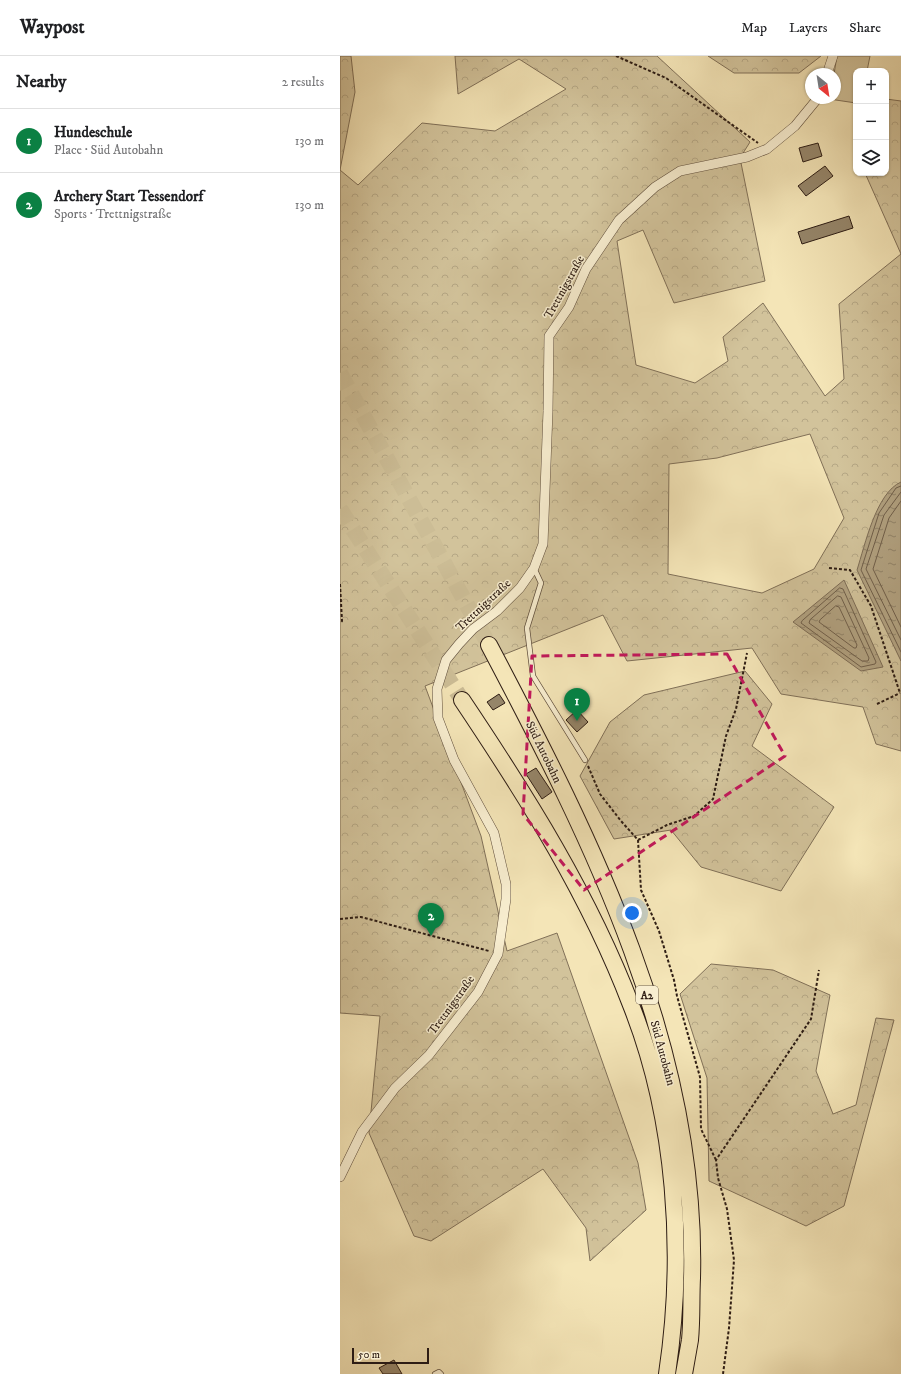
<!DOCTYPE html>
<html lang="en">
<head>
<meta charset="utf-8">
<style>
  :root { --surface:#fff; --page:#f6f6f6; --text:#202124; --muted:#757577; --line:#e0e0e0; --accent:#0b8043 }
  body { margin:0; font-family:"IM FELL DW Pica",serif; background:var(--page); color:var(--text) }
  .controls { position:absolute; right:12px; top:12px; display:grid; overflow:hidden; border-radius:8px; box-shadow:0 1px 3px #0004 }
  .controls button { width:36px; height:36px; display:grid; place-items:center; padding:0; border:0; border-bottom:1px solid var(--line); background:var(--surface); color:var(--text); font:20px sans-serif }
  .compass { position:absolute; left:465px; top:12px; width:36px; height:36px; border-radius:50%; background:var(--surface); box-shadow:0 1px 3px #0004; rotate:150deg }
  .scale { position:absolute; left:12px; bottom:10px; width:77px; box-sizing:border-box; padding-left:4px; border:2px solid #2e1d14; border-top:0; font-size:11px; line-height:14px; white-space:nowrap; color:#2e1d14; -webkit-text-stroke:3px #f8eed0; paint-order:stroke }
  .you { position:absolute; left:292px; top:857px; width:14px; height:14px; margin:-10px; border:3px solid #fff; border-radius:50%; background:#1a73e8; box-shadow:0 0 0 6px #1a73e833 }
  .badge { display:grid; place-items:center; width:26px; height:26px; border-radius:50%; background:var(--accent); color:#fff; font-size:13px; font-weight:700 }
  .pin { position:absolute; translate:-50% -33px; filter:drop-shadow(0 1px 2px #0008) }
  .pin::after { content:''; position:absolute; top:21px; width:14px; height:12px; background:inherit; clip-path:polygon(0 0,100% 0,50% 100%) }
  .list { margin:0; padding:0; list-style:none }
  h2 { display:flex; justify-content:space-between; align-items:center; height:52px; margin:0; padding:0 16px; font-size:17px }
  h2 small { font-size:13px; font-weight:400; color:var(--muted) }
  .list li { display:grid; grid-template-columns:26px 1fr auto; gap:12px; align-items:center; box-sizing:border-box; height:64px; padding:0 16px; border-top:1px solid var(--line) }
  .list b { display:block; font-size:15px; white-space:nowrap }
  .list p { margin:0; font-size:13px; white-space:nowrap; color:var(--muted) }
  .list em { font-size:13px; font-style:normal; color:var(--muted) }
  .icon { flex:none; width:22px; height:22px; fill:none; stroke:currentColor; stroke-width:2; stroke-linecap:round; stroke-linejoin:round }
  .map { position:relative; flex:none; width:561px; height:1318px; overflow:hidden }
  header { display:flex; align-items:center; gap:24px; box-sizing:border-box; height:56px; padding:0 20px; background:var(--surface); border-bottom:1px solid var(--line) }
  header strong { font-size:19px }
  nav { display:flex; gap:22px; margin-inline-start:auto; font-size:14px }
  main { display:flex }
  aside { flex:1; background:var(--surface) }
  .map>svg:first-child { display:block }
  .forest { fill:url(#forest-crowns); stroke:#807058; fill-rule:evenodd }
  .garden { fill:#d2c39b; stroke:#807058 }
  .water { fill:url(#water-ripples); stroke:#7d6c55 }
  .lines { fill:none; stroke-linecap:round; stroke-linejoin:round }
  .shore { stroke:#705f4a; stroke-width:1 }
  .building { fill:#958569; stroke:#2e1d14 }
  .highway-tunnel { stroke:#ccbd96; stroke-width:16; stroke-dasharray:16 8; stroke-linecap:butt }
  .lane-casing { stroke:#604f3d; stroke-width:6 }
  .street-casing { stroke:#604f3d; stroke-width:10 }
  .highway-casing { stroke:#2e1d14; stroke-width:18 }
  .path { stroke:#2e1d14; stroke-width:2; stroke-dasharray:3 2; stroke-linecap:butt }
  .lane { stroke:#f8eed0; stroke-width:4.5 }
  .street { stroke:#f8eed0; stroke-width:9 }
  .highway { stroke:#f4e5b7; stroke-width:16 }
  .marked { fill:none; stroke:#c2185b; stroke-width:3; stroke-dasharray:8 5; stroke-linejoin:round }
  .labels { text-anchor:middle; stroke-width:3; stroke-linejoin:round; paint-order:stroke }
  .shield { fill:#f8eed0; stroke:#6b5c4c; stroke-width:1 }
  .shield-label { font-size:11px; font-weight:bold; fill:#2e1d14 }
  .street-label { font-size:12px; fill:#2e1d14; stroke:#f8eed0 }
</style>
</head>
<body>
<header>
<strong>Waypost</strong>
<nav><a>Map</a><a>Layers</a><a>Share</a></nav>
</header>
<main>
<aside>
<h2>Nearby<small>2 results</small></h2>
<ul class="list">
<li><span class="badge">1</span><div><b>Hundeschule</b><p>Place · Süd Autobahn</p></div><em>130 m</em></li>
<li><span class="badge">2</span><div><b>Archery Start Tessendorf</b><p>Sports · Trettnigstraße</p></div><em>130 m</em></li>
</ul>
</aside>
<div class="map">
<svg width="561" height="1318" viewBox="0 0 561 1318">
  <defs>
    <pattern id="forest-crowns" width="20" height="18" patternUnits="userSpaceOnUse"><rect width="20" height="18" fill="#d2c39b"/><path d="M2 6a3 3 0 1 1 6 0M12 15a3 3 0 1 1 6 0" fill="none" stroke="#b5a785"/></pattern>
    <pattern id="water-ripples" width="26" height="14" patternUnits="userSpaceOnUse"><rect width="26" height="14" fill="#b1a180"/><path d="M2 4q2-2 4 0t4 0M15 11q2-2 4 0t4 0" fill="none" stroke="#908368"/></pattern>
  </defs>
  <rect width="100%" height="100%" fill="#f4e5b7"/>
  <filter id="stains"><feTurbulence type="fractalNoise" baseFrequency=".005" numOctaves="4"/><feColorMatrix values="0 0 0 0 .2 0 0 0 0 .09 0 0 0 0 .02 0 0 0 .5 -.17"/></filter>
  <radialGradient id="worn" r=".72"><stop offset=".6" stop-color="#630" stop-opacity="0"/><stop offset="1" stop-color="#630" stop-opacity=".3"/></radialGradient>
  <path class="forest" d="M0,0H11L15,36L0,114Z
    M115,0H317L410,86L400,102L425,225L334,247L303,174L277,185L296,309L355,327L388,305L383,281L423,247L485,340L504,323L499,248L561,198L525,117H546V43L561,45V695L536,688L523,651L441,638L412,592L287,605L263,559L85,630L141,780L167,895L217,877L298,1107L306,1154L250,1205L246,1172L203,1113L91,1185L74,1180L29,1077L40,960L0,957V114L18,129L82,67L155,75L226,33L179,3L118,38ZM470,378L504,462L474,513L422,537L328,518L329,408L377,402Z
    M368,0H481L459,17H394Z
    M405,615L432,648L412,690L494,751L441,835L361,811L331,774L274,783L240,720L270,666L304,639Z
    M371,908L433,914L490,939L476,1015L493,1058L516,1049L536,962L554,964L504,1150L466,1170L369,1125L367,1022L340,938Z"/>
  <path class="garden" d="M497,0H530L527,15H516V47L489,43L495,42V18H494Z"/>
  <path class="water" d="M561,426V605L517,514C525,489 536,437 561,426Z
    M504,524L543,611L521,615L453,566Z"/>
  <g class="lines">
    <path class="shore" d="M561,430L556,432L539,457L521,514L561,596
      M561,436L544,459L526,513L561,584
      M561,445L549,462L533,513L561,571
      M500,532L503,533L536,606L535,608L521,611L461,567L462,565Z
      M498,540L501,541L529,602L528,605H522L469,567L470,564Z
      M496,550L499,551L517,589L516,592H514L479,566L480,564Z"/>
  </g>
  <path class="building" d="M478,87L482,100L463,106L459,92Z
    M485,110L493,120L466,140L458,130Z
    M509,160L513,172L462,188L458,176Z
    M159,638L165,647L153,654L147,646Z
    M237,654L248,666L237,676L226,664Z
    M196,712L212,736L202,743L186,718Z
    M54,1304L62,1318H43L39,1312Z"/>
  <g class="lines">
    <path class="highway-tunnel" d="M0,317L149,589
      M0,453L122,644"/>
    <g class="lane-casing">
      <path id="lane" d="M194,512L201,527L187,572L193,620L245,704
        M95,1318L99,1316L101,1318"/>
    </g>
    <g class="street-casing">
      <path id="street" d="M487,18L493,0
        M0,1121L22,1076L55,1032L89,999L138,936L158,898L166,843V828L154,777L114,704L98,662L97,633L106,604L119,588L133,573L157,555L180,532L194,512L203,488L208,355L209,280L229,251L246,213L279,164L315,131L340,115L407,101L427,93L455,70L478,42"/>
    </g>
    <g class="highway-casing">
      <path id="highway" d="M149,589C253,786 358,994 352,1222C351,1242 352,1264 350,1284C348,1295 346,1307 344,1318
        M122,644C187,741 249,839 291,949C336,1062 345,1198 327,1318"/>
    </g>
    <path class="path" d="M276,0L326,22L418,87
      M489,512L510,514L531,550L560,637
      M0,528L2,565L0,567
      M537,648L560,637
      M248,710L260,738L281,765L298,784L301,834L319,875L334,924L337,940L360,1021L361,1073L376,1104
      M298,784L327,769L354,760L373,743L386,680L396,653L407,597
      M0,863L21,861L149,895
      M383,1318L389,1272L394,1204L387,1153L378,1122L376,1104L471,963L479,914"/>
    <use href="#lane" class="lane"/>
    <use href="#street" class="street"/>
    <use href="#highway" class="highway"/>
  </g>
  <path class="marked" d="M387,598L445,700L244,834L183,758L192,600Z"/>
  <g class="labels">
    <rect class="shield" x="296" y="930" width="22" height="18" rx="3"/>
    <g class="shield-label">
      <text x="307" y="943">A2</text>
    </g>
    <g class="street-label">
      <text transform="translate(224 231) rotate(-61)" y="4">Trettnigstraße</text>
      <text transform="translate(143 549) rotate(-43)" y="4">Trettnigstraße</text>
      <text transform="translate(204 696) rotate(64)" y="4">Süd Autobahn</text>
      <text transform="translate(111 949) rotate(-54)" y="4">Trettnigstraße</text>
      <text transform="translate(323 997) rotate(75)" y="4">Süd Autobahn</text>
    </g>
  </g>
  <rect width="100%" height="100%" filter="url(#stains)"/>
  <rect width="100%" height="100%" fill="url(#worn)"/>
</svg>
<div class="controls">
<button>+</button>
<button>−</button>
<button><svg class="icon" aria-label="layers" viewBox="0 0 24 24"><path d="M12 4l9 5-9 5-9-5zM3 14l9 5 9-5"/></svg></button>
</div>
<svg class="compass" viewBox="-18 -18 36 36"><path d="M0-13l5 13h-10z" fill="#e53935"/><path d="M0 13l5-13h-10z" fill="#757577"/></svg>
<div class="scale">50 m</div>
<div class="you"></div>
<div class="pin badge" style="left:237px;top:665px">1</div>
<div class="pin badge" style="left:91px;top:880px">2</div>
</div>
</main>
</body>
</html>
